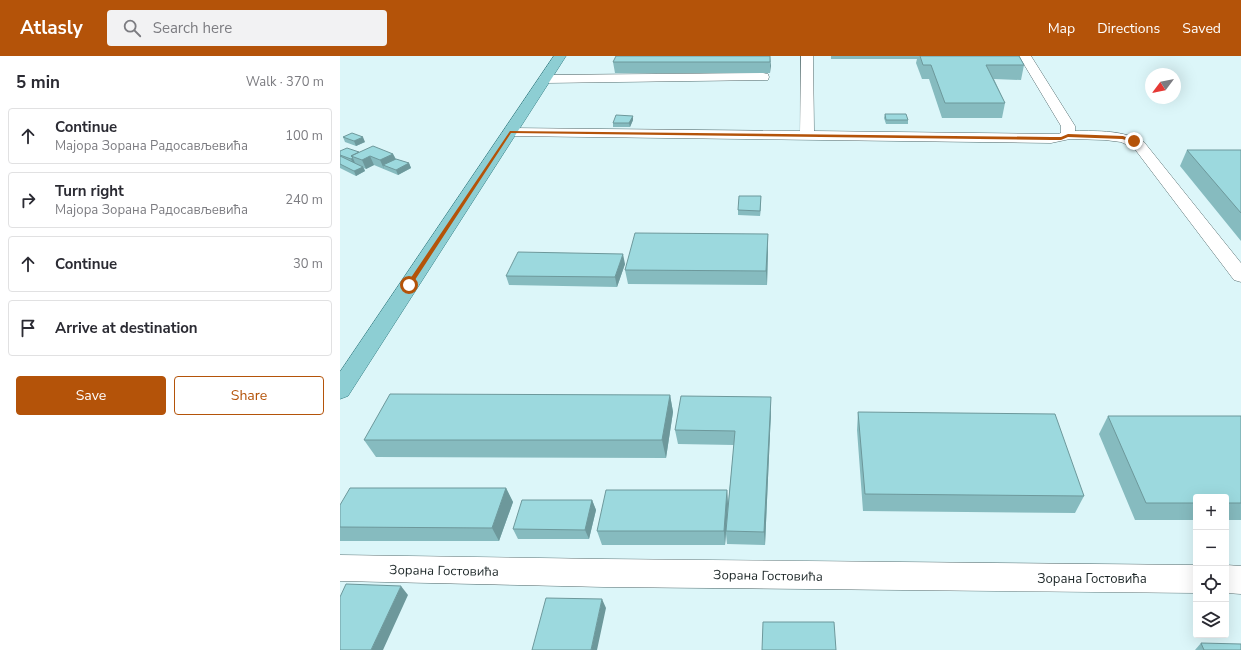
<!DOCTYPE html>
<html lang="en">
<head>
<meta charset="utf-8">
<style>
  :root { --surface:#fff; --page:#f2f2f3; --text:#2b2b33; --muted:#7c7c81; --line:#e1e1e2; --accent:#b45309 }
  body { margin:0; font-family:"Nunito Sans",sans-serif; background:var(--page); color:var(--text) }
  .controls { position:absolute; right:12px; bottom:12px; display:grid; overflow:hidden; border-radius:4px; box-shadow:0 4px 16px #0002 }
  .controls button { width:36px; height:36px; display:grid; place-items:center; padding:0; border:0; border-bottom:1px solid var(--line); background:var(--surface); color:var(--text); font:20px sans-serif }
  .compass { position:absolute; left:805px; top:12px; width:36px; height:36px; border-radius:50%; background:var(--surface); box-shadow:0 4px 16px #0002; rotate:238deg }
  .stop { position:absolute; width:12px; height:12px; margin:-9px; border:3px solid #b45309; border-radius:50%; background:#fff }
  .stop.end { background:#b45309; border-color:#fff; box-shadow:0 1px 4px #0008 }
  .list { margin:0; padding:0; list-style:none }
  h2 { display:flex; justify-content:space-between; align-items:center; height:52px; margin:0; padding:0 16px; font-size:17px }
  h2 small { font-size:13px; font-weight:400; color:var(--muted) }
  .list li { display:grid; grid-template-columns:26px 1fr auto; gap:12px; align-items:center; box-sizing:border-box; height:56px; margin:0 8px 8px; padding:0 8px; border:1px solid var(--line); border-radius:4px }
  .list b { display:block; font-size:15px; white-space:nowrap }
  .list p { margin:0; font-size:13px; white-space:nowrap; color:var(--muted) }
  .list em { font-size:13px; font-style:normal; color:var(--muted) }
  .actions { display:flex; gap:8px; padding:12px 16px }
  .actions a { flex:1; padding:9px 0; border:1px solid var(--accent); border-radius:4px; text-align:center; font-size:14px; color:var(--accent) }
  .actions .main { background:var(--accent); color:#fff }
  .icon { flex:none; width:22px; height:22px; fill:none; stroke:currentColor; stroke-width:2; stroke-linecap:round; stroke-linejoin:round }
  .map { position:relative; flex:none; width:901px; height:594px; overflow:hidden }
  header { display:flex; align-items:center; gap:24px; box-sizing:border-box; height:56px; padding:0 20px; background:var(--accent); color:#fff }
  header strong { font-size:19px }
  nav { display:flex; gap:22px; margin-inline-start:auto; font-size:14px }
  .search { width:280px; height:36px; background:var(--page); display:flex; align-items:center; gap:10px; box-sizing:border-box; padding:0 14px; border-radius:4px; color:var(--muted); font-size:15px }
  main { display:flex }
  aside { flex:1; background:var(--surface) }
  .map>svg:first-child { display:block }
  .lines { fill:none; stroke-linecap:round; stroke-linejoin:round }
  .minor-casing { stroke:#576f71; stroke-width:1 }
  .major-casing { stroke:#347e84; stroke-width:1 }
  .minor { fill:#fff; fill-rule:evenodd }
  .major { fill:#8dced3; fill-rule:evenodd }
  .wall { fill:#86bbbf }
  .shaded-wall { fill:#6d989b }
  .building { fill:#9cd9de; stroke:#6d989b }
  .route { fill:#b45309 }
  .labels { text-anchor:middle; stroke-width:3.5; stroke-linejoin:round; paint-order:stroke }
  .near-street-label { font-size:13px; fill:#1c2627; stroke:#fff }
</style>
</head>
<body>
<header>
<strong>Atlasly</strong>
<div class="search"><svg class="icon" aria-label="search" viewBox="0 0 24 24"><circle cx="10" cy="10" r="6"/><path d="M15 15l6 6"/></svg>Search here</div>
<nav><a>Map</a><a>Directions</a><a>Saved</a></nav>
</header>
<main>
<aside>
<h2>5 min<small>Walk · 370 m</small></h2>
<ul class="list">
<li><svg class="icon" aria-label="ahead" viewBox="0 0 24 24"><path d="M12 20V5M6 11l6-6 6 6"/></svg><div><b>Continue</b><p>Мајора Зорана Радосављевића</p></div><em>100 m</em></li>
<li><svg class="icon" aria-label="right" viewBox="0 0 24 24"><path d="M7 20v-9h11M14 6l5 5-5 5"/></svg><div><b>Turn right</b><p>Мајора Зорана Радосављевића</p></div><em>240 m</em></li>
<li><svg class="icon" aria-label="ahead" viewBox="0 0 24 24"><path d="M12 20V5M6 11l6-6 6 6"/></svg><div><b>Continue</b></div><em>30 m</em></li>
<li><svg class="icon" aria-label="arrive" viewBox="0 0 24 24"><path d="M6 21V4h12l-3 4 3 4H6"/></svg><div><b>Arrive at destination</b></div></li>
</ul>
<div class="actions"><a class="main">Save</a><a>Share</a></div>
</aside>
<div class="map">
<svg width="901" height="594" viewBox="0 0 901 594">
  <rect width="100%" height="100%" fill="#dcf6f9"/>
  <g class="lines">
    <g class="minor-casing">
      <path id="minor" d="M461,0H473L474,75L718,78L721,77V70L679,0H691L735,70V75C759,75 783,74 804,86L901,207V226L894,224L794,92L781,86L765,84L730,83L711,87L170,80L165,79L163,76L165,73L170,72L460,75Z
        M423,17L428,18L429,21L428,24L205,27L200,26L199,23L200,20L205,19Z
        M0,499L264,503L856,509V537L264,531L0,525Z
        M886,509L901,510V538L886,537Z"/>
    </g>
    <g class="major-casing">
      <path id="major" d="M214,0H226L8,340L0,343V316Z"/>
    </g>
    <use href="#minor" class="minor"/>
    <use href="#major" class="major"/>
  </g>
  <path class="wall" d="M430,0V17H275L273,6Z
    M491,0H679L684,9L681,24L654,23L665,47L662,62H602L589,23H582L576,7L577,3H491Z
    M545,58L568,64V68H546L544,62Z
    M293,60V64L290,71H273V67Z
    M3,81L25,86L16,90L5,86Z
    M847,94H901V185L840,110Z
    M0,95L19,96L53,98L56,103L69,107L71,112L58,119L34,109L26,113L24,112L25,115L16,120L0,112Z
    M421,140L420,160L398,159V154Z
    M428,178V191L427,229L288,228L285,214Z
    M285,208L277,231L169,229L166,220Z
    M330,339L333,356L326,402L36,401L24,384Z
    M431,355L425,489L387,488L386,478L385,489H262L257,475L387,434L388,448L394,389L338,388L335,374Z
    M518,356L744,440L735,457L523,455L517,374Z
    M768,360H901V464H886V441H856V464H795L759,378Z
    M166,432L173,446L159,485H0V449Z
    M252,444L256,454L249,483H178L173,473Z
    M861,587L901,594H855Z"/>
  <path class="shaded-wall" d="M430,0L431,10L430,17Z
    M293,60V64L290,71L289,67Z
    M23,81L25,86L16,90L14,85Z
    M53,98L57,106L43,109L44,113L40,104Z
    M30,100L34,109L26,113L22,104Z
    M13,102L15,107L13,108L11,103Z
    M69,107L71,112L58,119L56,114Z
    M23,111L25,115L16,120L14,115Z
    M421,140V145L420,160V155Z
    M428,178V191L427,229L426,215Z
    M283,198L285,208L277,231L275,221Z
    M330,339L333,356L326,402L322,384Z
    M431,341V355L425,489L424,476Z
    M166,432L173,446L159,485L152,472Z
    M387,434L388,448L386,475L385,489L384,475Z
    M252,444L256,454L249,483L245,474Z
    M61,530L68,539L43,594H31Z
    M262,543L266,552L257,594H251Z"/>
  <path class="building" d="M276,0H430V6H273Z
    M580,0H679L684,9H646L665,47H605L591,9H583Z
    M545,58H566L568,64H546Z
    M276,59L293,60L289,67H273Z
    M12,77L23,81L14,85L3,81Z
    M33,90L53,98L40,104L30,100L22,104L11,100Z
    M7,92L19,96L11,100L13,102L11,103L0,99V95Z
    M847,94H901V157Z
    M0,100L23,111L14,115L0,108Z
    M56,103L69,107L56,114L43,109Z
    M399,140H421L420,155L398,154Z
    M295,177L428,178L426,215L285,214Z
    M178,196L283,198L275,221L166,220Z
    M50,338L330,339L322,384H24Z
    M341,340L431,341L424,476L386,475L395,375L335,374Z
    M518,356L715,358L744,440L525,438Z
    M768,360H901V447H886V441H856V447H806Z
    M10,432H166L152,472L0,471V449Z
    M266,434H387L384,475H257Z
    M182,444H252L245,474L173,473Z
    M6,528L61,530L31,594H0V541Z
    M206,542L262,543L251,594H192Z
    M423,566H494L496,594H422Z
    M861,587L901,588V594H864Z"/>
  <path class="route" d="M170,75L711,81H721L728,78L783,80L796,85L794,86L782,83L728,81L721,84H711L171,77L71,230H67L66,229Z"/>
  <g class="labels">
    <g class="near-street-label">
      <text transform="translate(104 514) rotate(1)" y="5">Зорана Гостовића</text>
      <text transform="translate(428 519) rotate(1)" y="5">Зорана Гостовића</text>
      <text x="752" y="527">Зорана Гостовића</text>
    </g>
  </g>
</svg>
<div class="controls">
<button>+</button>
<button>−</button>
<button><svg class="icon" aria-label="locate" viewBox="0 0 24 24"><circle cx="12" cy="12" r="6"/><path d="M12 2v4M12 18v4M2 12h4M18 12h4"/></svg></button>
<button><svg class="icon" aria-label="layers" viewBox="0 0 24 24"><path d="M12 4l9 5-9 5-9-5zM3 14l9 5 9-5"/></svg></button>
</div>
<svg class="compass" viewBox="-18 -18 36 36"><path d="M0-13l5 13h-10z" fill="#e53935"/><path d="M0 13l5-13h-10z" fill="#7c7c81"/></svg>
<div class="stop" style="left:69px;top:229px"></div>
<div class="stop end" style="left:794px;top:85px"></div>
</div>
</main>
</body>
</html>
